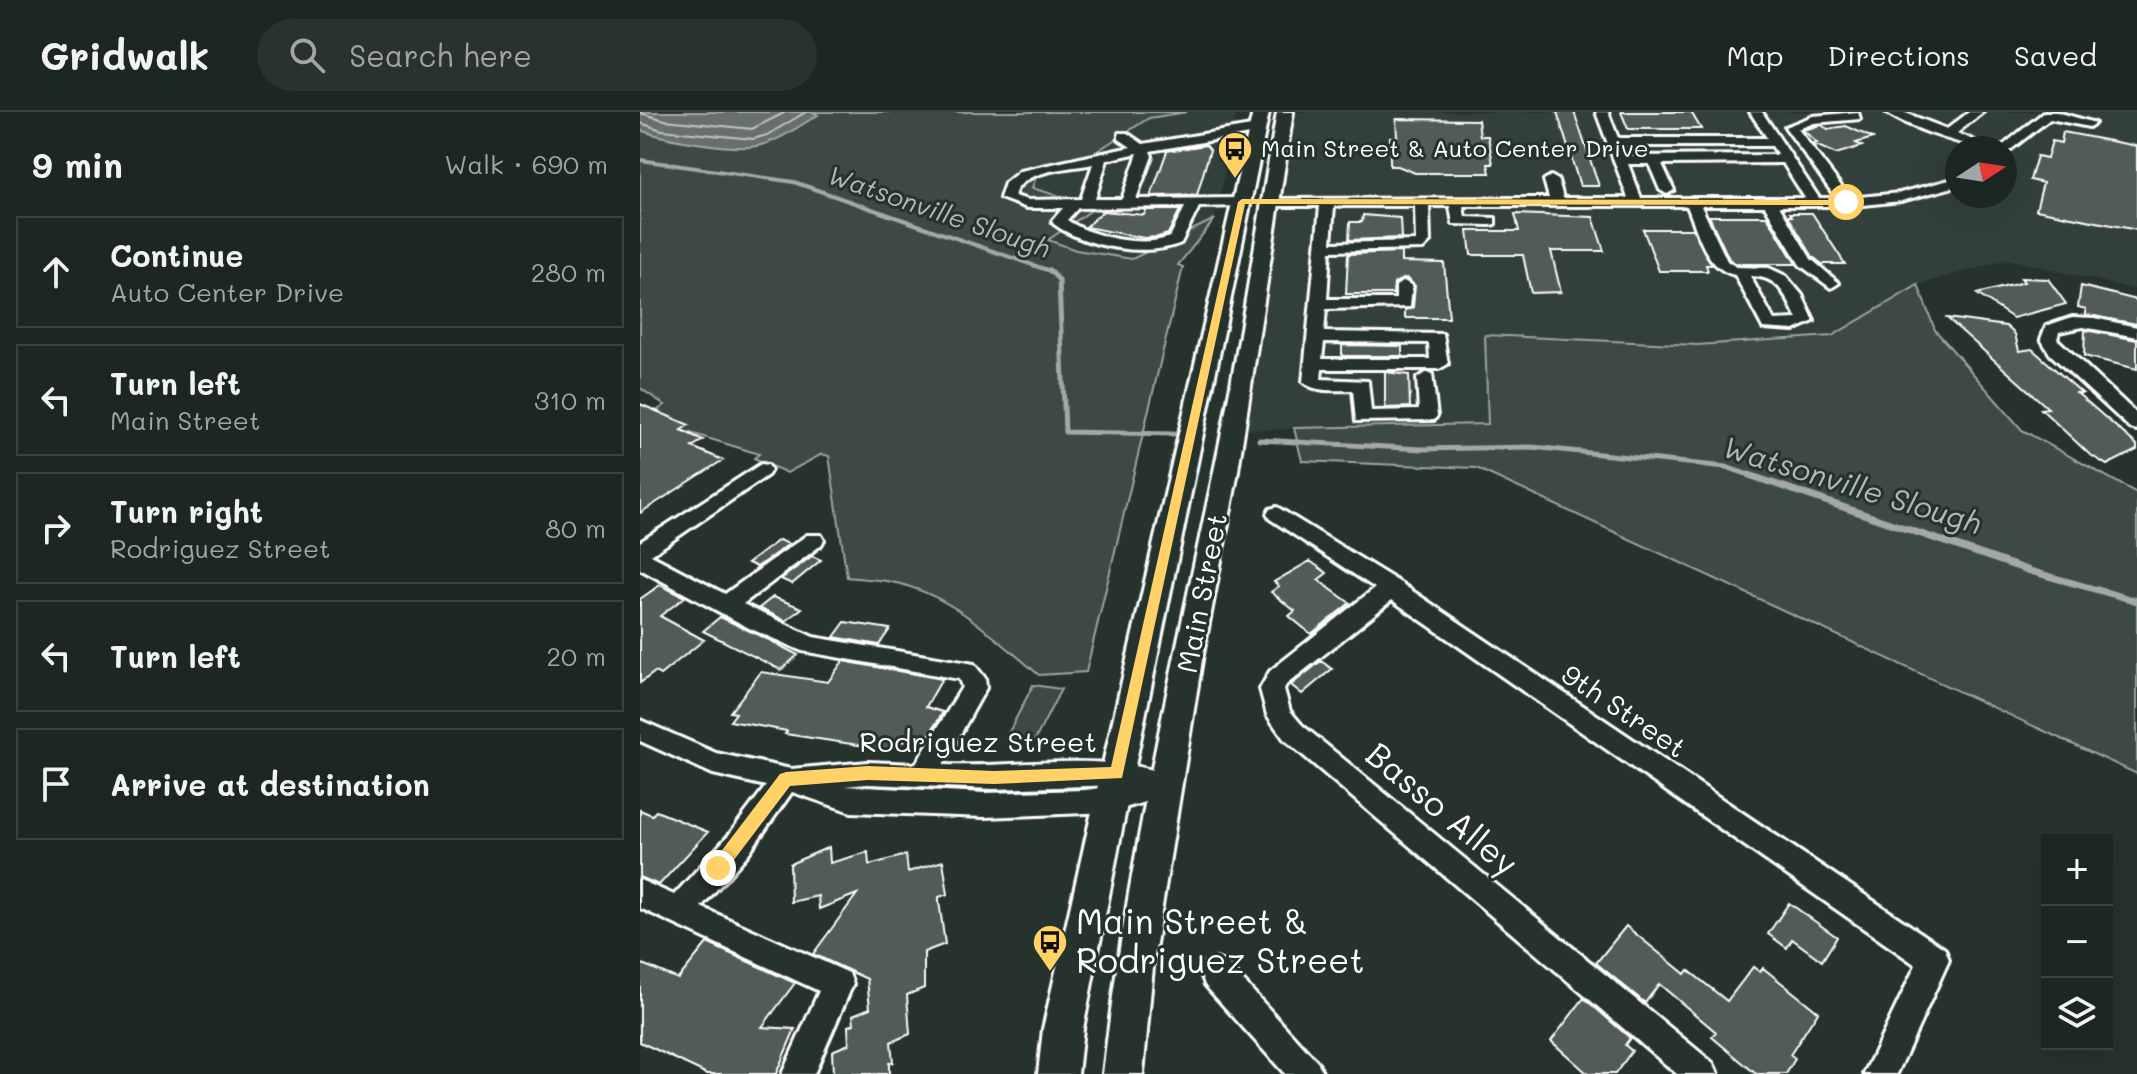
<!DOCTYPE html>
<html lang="en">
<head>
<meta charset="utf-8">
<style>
  :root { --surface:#1c2622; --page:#29322f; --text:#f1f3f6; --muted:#a0a5a5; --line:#3a4340 }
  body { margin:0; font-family:Mali,sans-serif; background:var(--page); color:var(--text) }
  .controls { position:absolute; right:24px; bottom:24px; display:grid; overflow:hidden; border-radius:0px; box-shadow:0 8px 32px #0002 }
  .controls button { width:72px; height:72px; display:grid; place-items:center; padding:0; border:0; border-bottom:2px solid var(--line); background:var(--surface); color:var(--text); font:40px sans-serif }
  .compass { position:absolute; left:1305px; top:24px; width:72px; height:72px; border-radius:50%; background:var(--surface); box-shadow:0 8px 32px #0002; rotate:78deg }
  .stop { position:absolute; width:24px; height:24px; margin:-18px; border:6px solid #ffd166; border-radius:50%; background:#fff }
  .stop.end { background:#ffd166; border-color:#fff; box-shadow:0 2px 8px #0008 }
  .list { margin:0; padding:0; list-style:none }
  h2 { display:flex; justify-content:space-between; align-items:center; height:104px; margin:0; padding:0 32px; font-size:34px }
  h2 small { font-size:26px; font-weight:400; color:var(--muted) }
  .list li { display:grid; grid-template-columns:52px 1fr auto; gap:24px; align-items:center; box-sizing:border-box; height:112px; margin:0 16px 16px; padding:0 16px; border:2px solid var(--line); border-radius:0px }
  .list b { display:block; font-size:30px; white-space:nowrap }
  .list p { margin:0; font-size:26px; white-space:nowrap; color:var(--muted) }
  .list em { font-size:26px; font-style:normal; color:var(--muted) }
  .icon { flex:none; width:44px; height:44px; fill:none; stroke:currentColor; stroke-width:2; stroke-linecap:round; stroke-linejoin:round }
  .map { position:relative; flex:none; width:1497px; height:962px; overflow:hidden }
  header { display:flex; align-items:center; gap:48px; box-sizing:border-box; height:112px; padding:0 40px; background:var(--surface); border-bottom:2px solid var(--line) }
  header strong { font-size:38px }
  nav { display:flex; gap:44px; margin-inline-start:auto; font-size:28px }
  .search { width:560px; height:72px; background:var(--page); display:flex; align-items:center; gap:20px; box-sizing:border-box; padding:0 28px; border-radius:44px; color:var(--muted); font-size:30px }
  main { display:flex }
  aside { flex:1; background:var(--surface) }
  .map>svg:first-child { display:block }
  .built { fill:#333f3a; fill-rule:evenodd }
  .green { fill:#3e4944; stroke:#9ea4a2; stroke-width:2 }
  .water { fill:#67706c; stroke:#a4a9a7; stroke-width:2 }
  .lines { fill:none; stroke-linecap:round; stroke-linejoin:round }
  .shore { stroke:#c2c6c4; stroke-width:2 }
  .stream-far2 { stroke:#a4a9a7; stroke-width:4 }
  .stream-far1 { stroke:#a4a9a7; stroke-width:5 }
  .stream { stroke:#a4a9a7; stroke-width:7 }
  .building { fill:#515c57; stroke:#fff; stroke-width:2 }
  .minor-casing { stroke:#fff; stroke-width:6 }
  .major-casing { stroke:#fff; stroke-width:6 }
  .minor { fill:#26332d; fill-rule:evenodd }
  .major { fill:#26332d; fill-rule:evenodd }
  .route { fill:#ffd166 }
  .labels { text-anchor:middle; stroke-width:6; stroke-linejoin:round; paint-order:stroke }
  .far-poi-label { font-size:24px; fill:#fff; stroke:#26332d; text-anchor:start }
  .far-water-label { font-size:26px; font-style:italic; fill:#b3b8b6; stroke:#26332d }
  .street-label { font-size:28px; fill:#fff; stroke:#26332d }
  .water-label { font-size:30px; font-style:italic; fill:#b3b8b6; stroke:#26332d }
  .near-street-label { font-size:34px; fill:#fff; stroke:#26332d }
  .near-poi-label { font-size:34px; fill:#fff; stroke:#26332d; text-anchor:start }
</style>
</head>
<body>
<header>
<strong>Gridwalk</strong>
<div class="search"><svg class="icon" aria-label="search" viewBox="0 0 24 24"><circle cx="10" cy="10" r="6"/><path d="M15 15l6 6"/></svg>Search here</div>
<nav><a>Map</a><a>Directions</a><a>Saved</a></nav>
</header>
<main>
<aside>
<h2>9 min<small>Walk · 690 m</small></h2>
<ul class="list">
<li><svg class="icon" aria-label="ahead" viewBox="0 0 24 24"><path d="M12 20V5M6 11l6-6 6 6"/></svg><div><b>Continue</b><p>Auto Center Drive</p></div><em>280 m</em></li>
<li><svg class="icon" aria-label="left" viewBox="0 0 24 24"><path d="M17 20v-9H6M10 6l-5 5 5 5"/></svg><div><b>Turn left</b><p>Main Street</p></div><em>310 m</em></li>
<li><svg class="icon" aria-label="right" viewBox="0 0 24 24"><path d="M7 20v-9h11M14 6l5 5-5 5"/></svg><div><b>Turn right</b><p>Rodriguez Street</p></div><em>80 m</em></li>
<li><svg class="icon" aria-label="left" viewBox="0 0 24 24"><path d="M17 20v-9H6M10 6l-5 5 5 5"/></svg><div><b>Turn left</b></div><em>20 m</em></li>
<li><svg class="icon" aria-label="arrive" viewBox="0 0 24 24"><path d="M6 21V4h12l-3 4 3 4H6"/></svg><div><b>Arrive at destination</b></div></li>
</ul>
</aside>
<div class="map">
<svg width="1497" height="962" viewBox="0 0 1497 962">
  <rect width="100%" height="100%" fill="#26332d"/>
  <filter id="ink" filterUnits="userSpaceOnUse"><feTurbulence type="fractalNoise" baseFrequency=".0125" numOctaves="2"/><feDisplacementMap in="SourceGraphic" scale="16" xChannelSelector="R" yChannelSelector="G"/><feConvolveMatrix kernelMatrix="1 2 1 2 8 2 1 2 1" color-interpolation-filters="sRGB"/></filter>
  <g filter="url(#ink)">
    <path class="built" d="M547,0H597L575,107L480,152L408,129L455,96L391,77L401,52L444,48L509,6Z
      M655,0H1497V178L1368,147L1278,173L1192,224L1057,233L846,223L848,312L601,318ZM1317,36H1365V84H1317Z"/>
    <path class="green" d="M0,0H547L509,6L443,48L401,52L392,76L456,95L408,128L436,138L492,147L575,107L538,153L543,155L446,560L399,563C355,526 310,481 251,470C237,467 221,467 207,465L189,344L182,342L147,361L114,346L119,342L5,307L25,293L0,276Z
      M1278,173L1295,218L1382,318L1497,381V662L836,356L662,349L654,316L848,312L845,223L1057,233L1192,224Z
      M393,573L421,577L394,630L366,626Z"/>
    <path class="water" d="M0,0H173L178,3C159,14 138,30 117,34C93,39 23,27 0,18Z"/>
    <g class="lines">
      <path class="shore" d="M0,1L25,8L112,17L146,0
        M0,11L22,18L113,27L127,23L166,0"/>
      <path class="stream-far2" d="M0,48L154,70L413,160"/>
      <path class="stream-far1" d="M409,158L419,168L425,320L534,322
        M619,328L782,337L892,335L1086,355L1115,365"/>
      <path class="stream" d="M1109,363L1390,459L1497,489"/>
    </g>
    <path class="building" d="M917,0H934L959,74H940Z
      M981,0H1051L1061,17H988Z
      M756,7L838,8L840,24H848L853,52H848L850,61H775L758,54H750V25H757Z
      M1181,13L1188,17L1206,14L1233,26L1216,31L1222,34L1196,42L1173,32L1177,31L1163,18Z
      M1423,20L1497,34V118L1396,98L1403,71L1390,68L1397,44L1407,46L1412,29L1421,31Z
      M566,33L570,38L557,83L511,84L527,39Z
      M506,98H540L528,122L518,125L504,126L446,115L463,99L504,103Z
      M1150,101H1172L1205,152H1182L1173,145L1148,104H1152Z
      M875,102L953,105L964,139H911L921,180L891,181L883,143H831L828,119H879Z
      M723,103L760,106L761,126L709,128L710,110H722Z
      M1069,104H1127L1156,152H1097L1089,147Z
      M1003,117H1053L1072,153H1066L1068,159H1019Z
      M761,140V150L804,151L809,206H765V198L773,195L775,174L766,166L754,171L753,182H706L708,142Z
      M1381,166L1408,167L1426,192L1373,206L1337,182L1384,170Z
      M1441,174L1497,188V212L1446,203V197L1438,195Z
      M1307,206L1366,214L1375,222L1379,239L1392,237L1442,281H1437L1497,333V338L1467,353L1449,342L1401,297L1408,296Z
      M1445,218L1497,228V257L1444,244Z
      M702,233L762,234V244H702Z
      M745,260L769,263L770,295L745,296Z
      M0,292L49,313L41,318L63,328L52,335L83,348L0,401Z
      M139,428L149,432L117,455L108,451Z
      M172,444L181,448L152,472L141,467Z
      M670,449L687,461L678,468L710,491L671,522L649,504L655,499L631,480L639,474L634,470Z
      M20,473L45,485L20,504L64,528L20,563L15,560L0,571V487Z
      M133,485L162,496L146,509L119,496Z
      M80,505L127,527L158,543L141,558L63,519Z
      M205,510L250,517L239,533L194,525Z
      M203,549L302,567L286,595L303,600L286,628L267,625L264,630L257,628L251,638L145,622L147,619L90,609L96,601L90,600L121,560L188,570Z
      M681,549L692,557L662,582L651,573Z
      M0,698L12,703L16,699L68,720L19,773L0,765Z
      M189,735L190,751L228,740L229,753L266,743L268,760L303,749L308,782L299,785V789L305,832L284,840V876L267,883L270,922L251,930L253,950L249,951V962H193L192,939L209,932L208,914L214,912L213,903L230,896L227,867L173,842L217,782L179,797L178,784L151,790L150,752Z
      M1149,791L1197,825L1182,849L1152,827L1147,836L1128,822Z
      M986,814L1045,862L1048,858L1087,889L1113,855L1120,860L1123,856L1178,900L1150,943L1155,947L1146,962H1116L1072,925L1076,920L1019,872L1005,891L956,851Z
      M67,831L155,871L122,915L155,917L136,962H67L0,930V851L38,867Z
      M944,886L990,926L985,933L992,939L975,962H948L911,929Z"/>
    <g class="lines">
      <g class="minor-casing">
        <path id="minor" d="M956,0H968L978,26H1127L1110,0H1122L1179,86H1196L1145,15L1173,4L1218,0L1220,7L1174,11L1158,17L1210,86L1260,81L1317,66V74L1261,89L1214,94H1139L1171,147L1199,171L1191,176L1160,153L1125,94H1061L1087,149L1096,155L1129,156L1146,164L1162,183L1174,209L1154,218L1123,216L1095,163C1065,157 1058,119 1047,94H823L825,105L855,106V112L850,113L813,112L810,94H789L790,130L783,137L690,139L687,187H756V174L764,169L772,174L770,195L686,197L684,220L803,222L808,252L799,257H682L681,267L728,269L731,299L779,298L777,266L786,261L792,262L797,304L794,308L716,309L713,278C696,278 676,281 663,270L680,94H631L626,93V87L909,86L904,68L911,64L918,68L923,86H988ZM981,34H1132L1138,43L985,44ZM1143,51L1165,86H1001L988,52H1009L1020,78L1027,82L1034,78L1022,52ZM694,94H775L776,129L691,131ZM1110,164C1139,164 1146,184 1157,207L1134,208ZM684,230L789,231L790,247H682Z
          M1246,0H1263L1307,17L1329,0H1343L1317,21L1351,36C1327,36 1265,14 1246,0Z
          M1404,0H1417L1455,11L1449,15L1410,7L1365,42V36L1361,35Z
          M617,13L621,14V20L510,39L512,44L496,87L602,86L609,90L602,94L559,95L541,131C506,146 445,135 414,112L412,109L423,96H387L360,86L365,71L380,59L491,35L479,27V21H487L503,32ZM498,41L482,87H455L467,48ZM453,52L441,87L388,88L374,84C381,57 430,57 453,52ZM545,95L530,125C503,136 451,125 427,108L438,96Z
          M1432,205L1454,206L1497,215V225L1443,215L1419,220L1417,227L1497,302V318L1490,316L1410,242L1401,227L1406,214Z
          M121,352L128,353L131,358L128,363L11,443L85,482L167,423H181L184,428L181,433L103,492L173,525L334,552L345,566L346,576L303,653C379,656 463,638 535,665L539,673L535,681L471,700L345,705L211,700L152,680L108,742L61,795L209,861L213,872L174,962H142L179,879L0,796V768L34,783L88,724L126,674L73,662L0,629V608L76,641L151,657L228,650L276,652L322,575L319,567L162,539L109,516L0,457V430ZM228,672L354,677L482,673L445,678L345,681L204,674Z
          M637,395L759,470L1305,837L1309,848L1257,962H1224L1276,853L752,488L646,573L644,577L650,599L662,613L1073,951L1078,962H1037L644,627L627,603L620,577L630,559L735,476L630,407L627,402L630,397Z
          M576,847L587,851L678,951L683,962H645L565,873L561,862L565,851Z"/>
      </g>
      <g class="major-casing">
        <path id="major" d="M613,0H629L482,717L443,917L438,962H398L403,917L448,717Z
          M637,0H653L597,365L562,548L514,844L503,962H463C486,762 530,566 572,369C598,247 616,123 637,0Z"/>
      </g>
      <use href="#minor" class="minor"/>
      <use href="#major" class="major"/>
    </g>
  </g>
  <path class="route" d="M602,87L1206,88L1210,90L1206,93L605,92L482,666L354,672L228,668L150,674L84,761H73L70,756L73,750L140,662L146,660L228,654L354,659L471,655L598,90Z"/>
  <defs>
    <g id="bus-pin" transform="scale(1.8)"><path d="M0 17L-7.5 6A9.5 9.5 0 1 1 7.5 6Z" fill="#ffd166" stroke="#26332d"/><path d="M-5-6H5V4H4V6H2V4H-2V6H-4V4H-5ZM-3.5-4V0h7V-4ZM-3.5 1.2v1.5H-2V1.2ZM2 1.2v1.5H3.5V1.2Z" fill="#111"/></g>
  </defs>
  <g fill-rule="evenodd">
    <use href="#bus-pin" x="595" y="37"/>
    <use href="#bus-pin" x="410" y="830"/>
  </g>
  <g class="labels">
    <g class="far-poi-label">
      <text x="621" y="45">Main Street &amp; Auto Center Drive</text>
    </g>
    <g class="far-water-label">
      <text transform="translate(299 100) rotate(19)" y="9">Watsonville Slough</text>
    </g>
    <g class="street-label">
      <text transform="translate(562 481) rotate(-79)" y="10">Main Street</text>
      <text transform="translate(984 599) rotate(34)" y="10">9th Street</text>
      <text x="338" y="640">Rodriguez Street</text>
    </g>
    <g class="water-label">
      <text transform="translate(1212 374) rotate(17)" y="10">Watsonville Slough</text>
    </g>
    <g class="near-street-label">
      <text transform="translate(802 697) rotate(40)" y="12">Basso Alley</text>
    </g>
    <g class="near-poi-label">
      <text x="436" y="822">Main Street &amp;<tspan x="436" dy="39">Rodriguez Street</tspan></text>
    </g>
  </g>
</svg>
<div class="controls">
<button>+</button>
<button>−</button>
<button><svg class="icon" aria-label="layers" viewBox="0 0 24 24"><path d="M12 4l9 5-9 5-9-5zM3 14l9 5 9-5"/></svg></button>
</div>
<svg class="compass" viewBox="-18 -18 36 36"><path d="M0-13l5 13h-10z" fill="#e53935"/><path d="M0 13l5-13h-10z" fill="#a0a5a5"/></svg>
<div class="stop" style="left:1206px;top:90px"></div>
<div class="stop end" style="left:78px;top:756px"></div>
</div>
</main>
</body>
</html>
